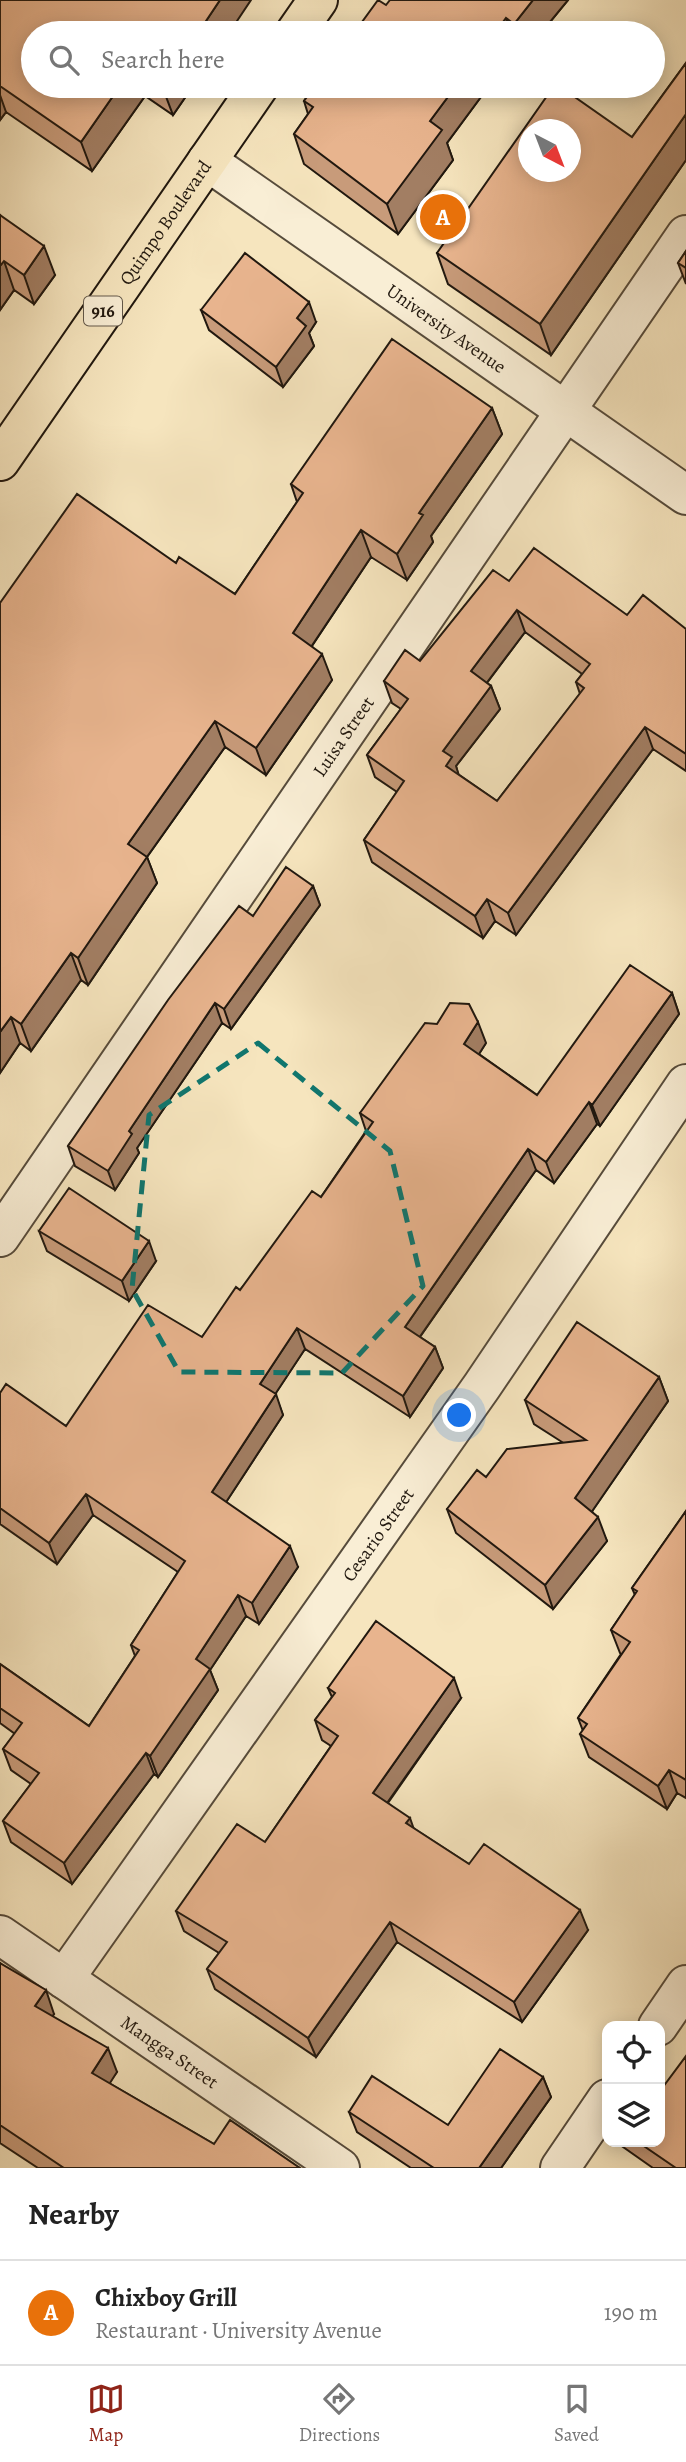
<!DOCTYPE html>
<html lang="en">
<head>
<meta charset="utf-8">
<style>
  :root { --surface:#fff; --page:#f6f6f6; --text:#222; --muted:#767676; --line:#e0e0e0; --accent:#8f2418 }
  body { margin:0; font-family:Alegreya,serif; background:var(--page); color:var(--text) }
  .controls { position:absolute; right:21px; bottom:21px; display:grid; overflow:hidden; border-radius:14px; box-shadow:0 4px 18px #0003 }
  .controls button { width:63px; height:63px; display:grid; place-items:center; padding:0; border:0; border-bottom:2px solid var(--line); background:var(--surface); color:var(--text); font:35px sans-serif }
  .compass { position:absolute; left:518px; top:119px; width:63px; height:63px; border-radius:50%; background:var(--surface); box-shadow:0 4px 18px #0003; rotate:138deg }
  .you { position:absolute; left:460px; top:1416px; width:24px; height:24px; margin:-18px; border:5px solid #fff; border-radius:50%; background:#1a73e8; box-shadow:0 0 0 10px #1a73e833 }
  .badge { display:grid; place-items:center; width:46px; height:46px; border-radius:50%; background:var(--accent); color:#fff; font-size:23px; font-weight:700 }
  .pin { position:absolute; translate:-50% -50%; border:4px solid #fff; box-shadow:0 2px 7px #0006 }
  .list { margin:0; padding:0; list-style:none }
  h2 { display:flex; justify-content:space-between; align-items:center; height:91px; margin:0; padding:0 28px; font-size:30px }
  h2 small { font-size:23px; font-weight:400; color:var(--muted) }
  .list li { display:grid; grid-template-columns:46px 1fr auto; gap:21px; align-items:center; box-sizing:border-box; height:105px; padding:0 28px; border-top:2px solid var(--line) }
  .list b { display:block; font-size:26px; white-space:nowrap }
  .list p { margin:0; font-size:23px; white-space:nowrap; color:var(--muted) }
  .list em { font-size:23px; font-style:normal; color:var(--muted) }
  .icon { flex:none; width:38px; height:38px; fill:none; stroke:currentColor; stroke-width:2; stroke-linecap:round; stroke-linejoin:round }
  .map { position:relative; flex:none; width:686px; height:2168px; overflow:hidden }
  .search { position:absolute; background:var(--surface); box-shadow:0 4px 18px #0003; left:21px; right:21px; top:21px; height:77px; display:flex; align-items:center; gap:18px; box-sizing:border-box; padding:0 24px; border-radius:38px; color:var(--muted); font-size:26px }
  .sheet { height:196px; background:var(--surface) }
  nav { display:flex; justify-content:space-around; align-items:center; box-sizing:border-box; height:98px; border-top:2px solid var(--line); background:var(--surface); font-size:19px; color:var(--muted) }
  nav a { display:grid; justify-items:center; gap:4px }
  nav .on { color:var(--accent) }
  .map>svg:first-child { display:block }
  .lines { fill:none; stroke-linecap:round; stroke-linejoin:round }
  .minor-casing { stroke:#564b3b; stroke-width:42 }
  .major-casing { stroke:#21180f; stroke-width:42 }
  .minor { stroke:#f9eed5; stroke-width:38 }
  .major { stroke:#f6e5be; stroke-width:38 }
  .wall { fill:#c89b7a; stroke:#21180f; stroke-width:2; fill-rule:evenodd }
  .shaded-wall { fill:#a27e63; stroke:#21180f; stroke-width:2 }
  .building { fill:#e8b48e; stroke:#21180f; stroke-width:2; fill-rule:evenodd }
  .marked { fill:none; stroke:#0f766e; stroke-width:5; stroke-dasharray:14 9; stroke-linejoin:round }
  .labels { text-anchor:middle; stroke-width:5; stroke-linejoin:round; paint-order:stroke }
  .shield { fill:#f9eed5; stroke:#62584a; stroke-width:2 }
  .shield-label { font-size:18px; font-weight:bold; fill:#21180f }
  .street-label { font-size:19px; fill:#21180f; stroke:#f9eed5 }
</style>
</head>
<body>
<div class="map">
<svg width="686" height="2168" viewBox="0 0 686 2168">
  <rect width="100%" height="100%" fill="#f6e5be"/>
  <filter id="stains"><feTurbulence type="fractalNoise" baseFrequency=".00286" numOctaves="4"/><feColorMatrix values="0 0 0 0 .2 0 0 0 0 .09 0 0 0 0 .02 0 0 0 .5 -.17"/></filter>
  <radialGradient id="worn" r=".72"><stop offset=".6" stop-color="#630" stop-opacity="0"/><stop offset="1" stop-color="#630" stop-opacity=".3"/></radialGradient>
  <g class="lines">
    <g class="minor-casing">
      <g id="minor">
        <path id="s1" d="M207,161L686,495"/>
        <path id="s2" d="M0,1237L686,235"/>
        <path id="s3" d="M0,1935L340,2168"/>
        <path id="s4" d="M64,1979L482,1386L686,1084"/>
        <path d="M658,2026L686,1985"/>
        <path d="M560,2168L607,2099"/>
      </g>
    </g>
    <g class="major-casing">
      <g id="major">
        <path d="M295,33L318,0"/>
        <path id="s5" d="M0,461L259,86"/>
      </g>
    </g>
    <use href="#minor" class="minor"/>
    <use href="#major" class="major"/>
  </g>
  <path class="wall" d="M0,0L33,86H193L173,115L145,96L92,171L6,112L0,120Z
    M568,0L541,33H354L386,5Z
    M686,63V160L551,355L448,284L437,253L632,137Z
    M315,86H489L447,143L453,160L398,234L304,164L294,134L308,114L304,101Z
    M0,215L55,275L34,304L14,290L0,310Z
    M686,251V284L678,263Z
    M201,310L316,322L309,333L314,346L283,387L209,330Z
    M492,408L502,434L431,536L433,542L407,580L371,557L312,646L332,680L266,775L225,747L147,857L157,883L88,985L81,980L31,1051L20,1043L0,1073V603L176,563L235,594L297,502L291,484Z
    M509,581L627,615L686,629V771L653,749L516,935L495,921L483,938L372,862L364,840L397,792L375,777L367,755L401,709L392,703L384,681L420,661ZM525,632L582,674L576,682L580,694L497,801L458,774L456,766L500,709L491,686L487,683Z
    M313,886L320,905L231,1029L222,1023L137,1148L139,1153L115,1190L75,1166L68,1146L253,916Z
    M672,993L679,1014L600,1126L597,1124L554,1183L536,1170L420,1337L435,1347L443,1368L410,1417L305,1349L275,1394L283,1415L226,1502L298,1567L259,1624L246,1616L210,1670L218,1690L158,1777L154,1774L72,1884L11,1842L3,1821L31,1784L11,1770L3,1749L15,1734L0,1723V1664L89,1726L135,1656L131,1645L178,1572L93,1515L57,1564L0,1524V1393L66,1426L202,1337L240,1290L321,1197L366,1131L360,1113L486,1043L479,1054L537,1095Z
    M39,1231L156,1261L129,1301L47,1251Z
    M659,1377L668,1401L592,1511L607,1541L553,1609L456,1533L447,1509L486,1477L562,1442L534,1424L525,1400Z
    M686,1511V1798L677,1793L667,1809L589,1757L580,1734L583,1731L578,1718L621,1654L620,1653L611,1630L635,1595L632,1588Z
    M328,1688L461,1698L388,1803L413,1828L469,1864L588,1930L522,2022L397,1942L316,2057L215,1989L207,1969L219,1953L184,1931L176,1911L265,1842L331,1746L322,1740L315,1720L332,1697Z
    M0,1963L54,2014L52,2016L117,2072L109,2083L214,2144L300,2168H38L0,2143Z
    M543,2077L551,2097L501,2168H411L357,2132L349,2112L448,2125Z
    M616,2142H660L686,2168H653Z"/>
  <path class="shaded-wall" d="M220,0H251L229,33H198Z
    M533,0H568L541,33H517L514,24Z
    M506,18L512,33H495Z
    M120,86H141L145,96L92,171L81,142Z
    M162,86H193L173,115Z
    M456,86H489L447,143L453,160L398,234L387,204L430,121Z
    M0,95L6,112L0,120Z
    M686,114V160L551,355L540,324Z
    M44,246L55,275L34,304L24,275Z
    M4,261L14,290L0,310V266Z
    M309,302L316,322L309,333L314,346L283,387L276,367L297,318Z
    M492,408L502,434L431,536L433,542L407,580L397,554L419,513Z
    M361,530L371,557L303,659L293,633Z
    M517,610L525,632L479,693L471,671Z
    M322,654L332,680L266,775L256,748Z
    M491,686L500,709L456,766L460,779L446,766L443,751Z
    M215,721L225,747L147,857L157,883L88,985L78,958L128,844Z
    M645,727L653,749L516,935L508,913Z
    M313,886L320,905L231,1029L224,1009Z
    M487,899L495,921L483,938L475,916Z
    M71,953L81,980L31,1051L21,1024Z
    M672,993L679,1014L600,1126L592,1105Z
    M215,1003L222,1023L137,1148L139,1153L115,1190L108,1171L129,1131Z
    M11,1017L20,1043L0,1073V1032Z
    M478,1022L486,1043L472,1065L464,1044Z
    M589,1102L597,1124L554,1183L546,1162Z
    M528,1149L536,1170L412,1348L405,1327Z
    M149,1241L156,1261L129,1301L122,1281Z
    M297,1328L305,1349L268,1405L260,1384Z
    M435,1347L443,1368L410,1417L403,1396Z
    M659,1377L668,1401L584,1523L575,1498Z
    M276,1394L283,1415L219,1513L212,1492Z
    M86,1494L93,1515L57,1564L49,1543Z
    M598,1517L607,1541L553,1609L545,1585Z
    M290,1546L298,1567L259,1624L252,1603Z
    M238,1595L246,1616L210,1670L218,1690L158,1777L150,1756L196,1659Z
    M454,1678L461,1698L380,1813L373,1793Z
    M146,1753L154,1774L72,1884L64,1863Z
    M669,1770L677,1793L667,1809L658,1786Z
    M410,1818L417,1838L406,1823Z
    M580,1910L588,1930L522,2022L514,2002Z
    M390,1922L397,1942L316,2057L308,2038Z
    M46,1990L54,2014L43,2030L35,2006Z
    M108,2048L117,2072L101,2097L92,2073Z
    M543,2077L551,2097L501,2168H479Z"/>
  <path class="building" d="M0,0H220L198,33H33V86H120L81,142L0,86Z
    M378,0L386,5L390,0H533L514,24L506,18L495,33H354Z
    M686,63V114L540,324L437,253L554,86H559L632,137ZM528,130H570V172H528Z
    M315,86H456L430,121L442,130L387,204L294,134L313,107L304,101Z
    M0,215L44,246L24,275L4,261L0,266Z
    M686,251V268L678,263Z
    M245,253L309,302L297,318L306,326L276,367L201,310Z
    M392,339L492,408L419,513L423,515L397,554L361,530L293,633L322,654L256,748L215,721L128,844L147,857L78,958L71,953L21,1024L11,1017L0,1032V603L77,494L176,563L179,557L235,594L303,493L291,484Z
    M534,548L627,615L643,595L686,629V754L645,727L508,913L487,899L475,916L364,840L404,781L367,755L408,699L384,681L405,650L420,661L493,570L509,581ZM517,610L590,664L576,682L584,688L497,801L446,766L452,757L443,751L491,686L471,671Z
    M286,867L313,886L224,1009L215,1003L129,1131L132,1134L108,1171L68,1146L168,1000L239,906L253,916Z
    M630,965L672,993L592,1105L589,1102L546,1162L528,1149L405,1327L435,1347L403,1396L297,1328L260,1384L276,1394L212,1492L290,1546L252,1603L238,1595L196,1659L210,1669L150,1756L146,1753L64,1863L3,1821L39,1773L3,1749L22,1723L0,1708V1664L89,1726L139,1650L131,1645L185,1561L86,1494L49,1543L0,1508V1393L6,1384L66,1426L148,1305L202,1337L236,1287L240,1290L312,1191L321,1197L373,1122L360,1113L425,1023L437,1024L450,1003L469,1004L478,1022L464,1044L537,1095Z
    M69,1188L149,1241L122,1281L39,1231Z
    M577,1322L659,1377L575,1498L598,1517L545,1585L447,1509L477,1470L486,1477L507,1449L586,1440L525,1400Z
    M686,1511V1780L669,1770L658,1786L580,1734L587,1724L578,1718L630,1642L611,1630L637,1591L632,1588Z
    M376,1621L454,1678L373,1793L410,1818L406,1823L469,1864L484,1844L580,1910L514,2002L390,1922L308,2038L207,1969L227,1942L176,1911L237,1824L265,1842L338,1736L315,1720L335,1693L328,1688Z
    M0,1963L46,1990L35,2006L108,2048L92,2073L214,2144L230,2120L300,2168H64L0,2125Z
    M500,2049L543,2077L479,2168H434L349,2112L372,2076L448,2125Z
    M686,2056V2168H676L638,2142H660V2091Z"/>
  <path class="marked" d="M258,1043L390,1151L423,1286L342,1373L179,1372L132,1289L149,1115Z"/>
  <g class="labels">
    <rect class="shield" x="84" y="296.5" width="38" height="29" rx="5"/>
    <g class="shield-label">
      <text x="103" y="317">916</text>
    </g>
    <g class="street-label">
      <text dy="7" stroke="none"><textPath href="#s5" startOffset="290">Quimpo Boulevard</textPath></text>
      <text dy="7" stroke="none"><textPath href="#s1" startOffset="292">University Avenue</textPath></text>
      <text dy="7" stroke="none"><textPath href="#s2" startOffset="607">Luisa Street</textPath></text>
      <text dy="7" stroke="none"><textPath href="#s4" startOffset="544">Cesario Street</textPath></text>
      <text dy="7" stroke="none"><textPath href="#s3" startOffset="206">Mangga Street</textPath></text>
    </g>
  </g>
  <rect width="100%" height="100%" filter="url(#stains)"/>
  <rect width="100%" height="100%" fill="url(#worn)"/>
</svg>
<div class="controls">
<button><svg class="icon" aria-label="locate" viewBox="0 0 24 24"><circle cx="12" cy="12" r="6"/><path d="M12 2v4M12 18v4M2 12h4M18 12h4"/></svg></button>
<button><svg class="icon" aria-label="layers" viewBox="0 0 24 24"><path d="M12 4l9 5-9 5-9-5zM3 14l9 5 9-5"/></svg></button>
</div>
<svg class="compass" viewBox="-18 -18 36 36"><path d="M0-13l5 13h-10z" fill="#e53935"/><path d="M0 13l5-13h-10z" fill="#767676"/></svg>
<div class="you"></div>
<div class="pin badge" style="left:443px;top:217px;background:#e8710a">A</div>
<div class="search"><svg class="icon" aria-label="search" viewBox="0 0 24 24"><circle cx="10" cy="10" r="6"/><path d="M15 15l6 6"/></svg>Search here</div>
</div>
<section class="sheet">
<h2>Nearby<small></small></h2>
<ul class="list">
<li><span class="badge" style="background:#e8710a">A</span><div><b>Chixboy Grill</b><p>Restaurant · University Avenue</p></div><em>190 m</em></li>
</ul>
</section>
<nav>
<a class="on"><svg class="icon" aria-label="map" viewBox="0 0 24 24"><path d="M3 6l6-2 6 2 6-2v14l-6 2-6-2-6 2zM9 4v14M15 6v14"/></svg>Map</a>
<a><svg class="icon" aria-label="directions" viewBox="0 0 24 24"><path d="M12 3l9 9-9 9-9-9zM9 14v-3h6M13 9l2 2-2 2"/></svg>Directions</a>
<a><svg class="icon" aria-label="saved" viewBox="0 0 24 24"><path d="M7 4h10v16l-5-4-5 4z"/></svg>Saved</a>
</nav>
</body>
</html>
